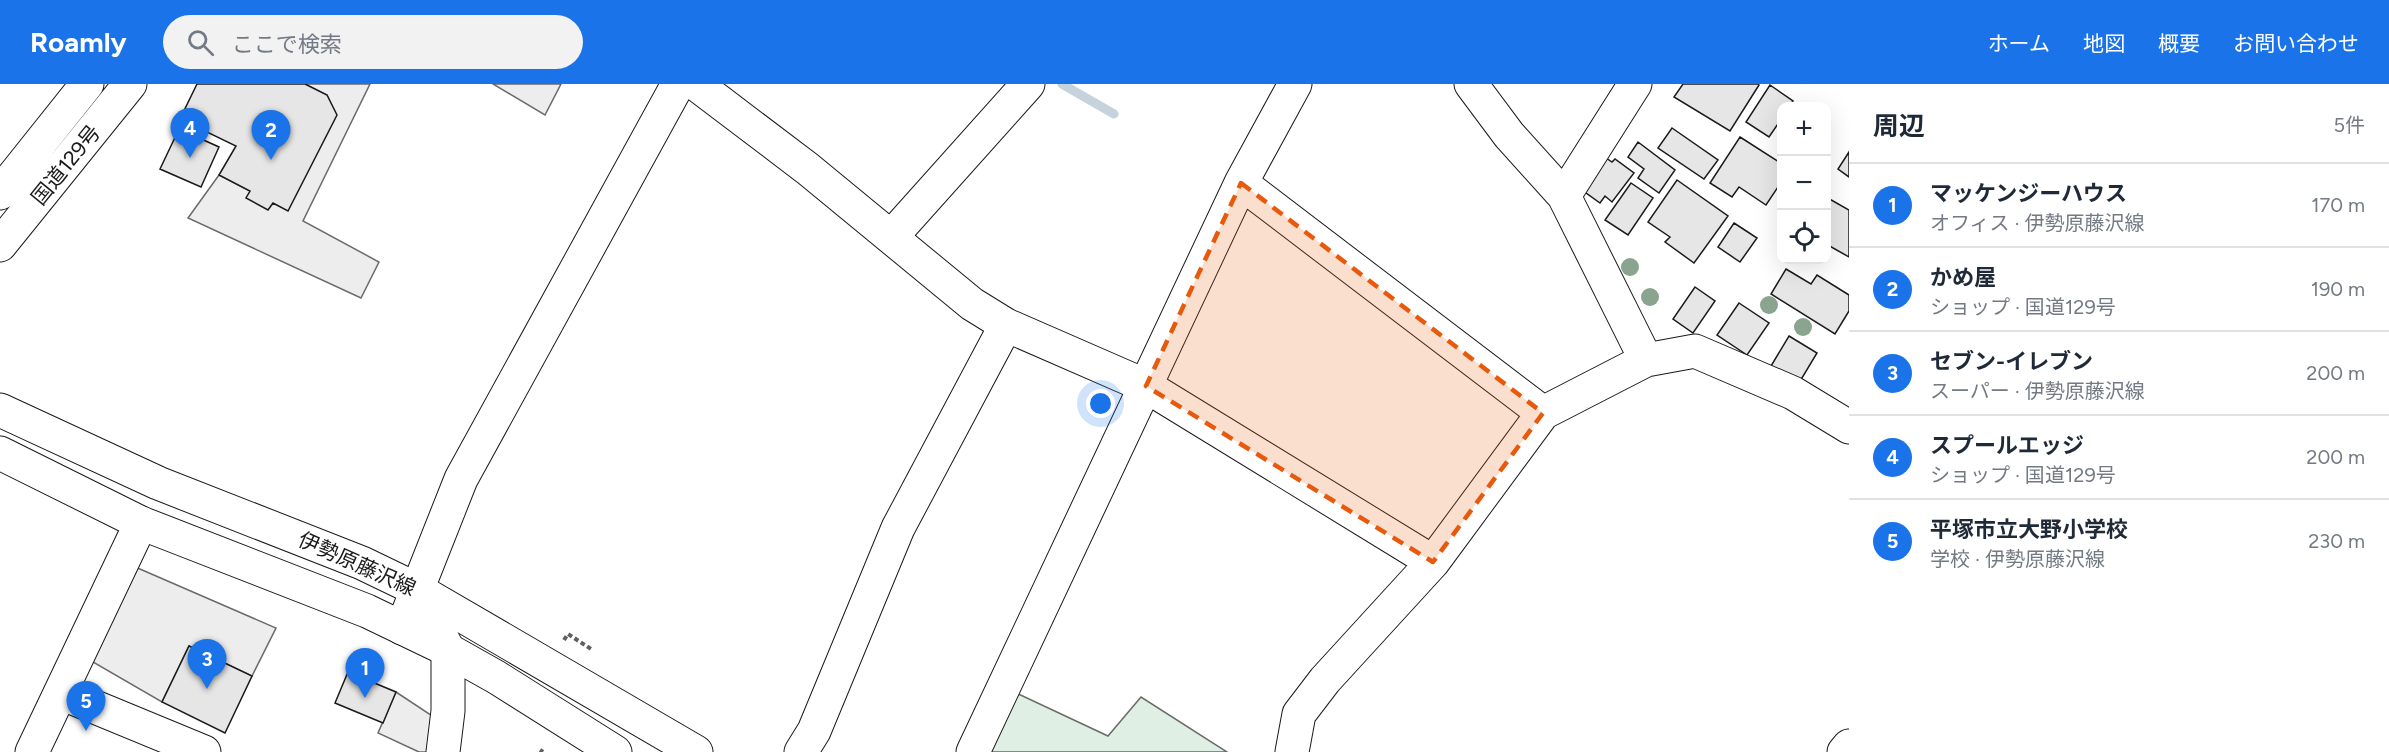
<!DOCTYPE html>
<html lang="ja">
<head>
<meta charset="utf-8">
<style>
  :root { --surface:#fff; --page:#f2f2f3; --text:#1f2937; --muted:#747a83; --line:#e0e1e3; --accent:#1a73e8 }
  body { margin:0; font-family:Figtree,"Noto Sans JP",sans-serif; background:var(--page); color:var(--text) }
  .controls { position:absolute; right:18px; top:18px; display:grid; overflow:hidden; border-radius:12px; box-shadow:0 6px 24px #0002 }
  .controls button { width:54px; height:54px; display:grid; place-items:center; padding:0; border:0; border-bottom:2px solid var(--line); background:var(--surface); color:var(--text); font:30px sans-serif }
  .you { position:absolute; left:1101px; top:320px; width:21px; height:21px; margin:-15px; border:4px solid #fff; border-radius:50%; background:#1a73e8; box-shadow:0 0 0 9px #1a73e833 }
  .badge { display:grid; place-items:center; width:39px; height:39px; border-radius:50%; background:var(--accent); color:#fff; font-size:20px; font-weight:700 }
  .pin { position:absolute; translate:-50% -50px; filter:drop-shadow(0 2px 3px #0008) }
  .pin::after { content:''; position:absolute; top:32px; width:21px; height:18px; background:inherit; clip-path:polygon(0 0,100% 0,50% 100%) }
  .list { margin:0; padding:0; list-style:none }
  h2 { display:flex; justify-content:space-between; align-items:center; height:78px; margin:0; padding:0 24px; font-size:26px }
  h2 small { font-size:20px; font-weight:400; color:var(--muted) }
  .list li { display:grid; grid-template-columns:39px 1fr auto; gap:18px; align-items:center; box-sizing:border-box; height:84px; padding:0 24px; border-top:2px solid var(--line) }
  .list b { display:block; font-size:22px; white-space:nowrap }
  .list p { margin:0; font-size:20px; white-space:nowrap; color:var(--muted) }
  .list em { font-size:20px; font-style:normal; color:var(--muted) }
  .icon { flex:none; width:33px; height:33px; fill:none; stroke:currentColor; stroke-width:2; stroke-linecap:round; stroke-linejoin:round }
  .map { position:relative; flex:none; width:1849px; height:668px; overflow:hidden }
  header { display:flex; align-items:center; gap:36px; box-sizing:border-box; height:84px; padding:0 30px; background:var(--accent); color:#fff }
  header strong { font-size:28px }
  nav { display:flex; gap:33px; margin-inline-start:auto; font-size:21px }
  .search { width:420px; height:54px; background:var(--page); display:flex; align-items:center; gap:15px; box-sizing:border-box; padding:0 21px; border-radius:33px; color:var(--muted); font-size:22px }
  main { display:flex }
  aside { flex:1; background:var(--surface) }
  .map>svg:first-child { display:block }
  .green { fill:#e0efe3; stroke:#6a6a6a; stroke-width:1.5 }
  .parking { fill:#ededed; stroke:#6a6a6a; stroke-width:1.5 }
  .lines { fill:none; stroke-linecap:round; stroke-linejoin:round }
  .stream { stroke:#c6d2dc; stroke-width:9 }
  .building { fill:#e6e6e6; stroke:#1a1a1a; stroke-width:1.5 }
  .minor-casing { stroke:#1a1a1a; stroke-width:35 }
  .major-casing { stroke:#1a1a1a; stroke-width:35 }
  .highway-casing { stroke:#1a1a1a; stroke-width:35 }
  .path { stroke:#5f5f5f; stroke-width:4; stroke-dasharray:4.5 3; stroke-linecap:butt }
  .minor { stroke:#fff; stroke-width:33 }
  .major { stroke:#fff; stroke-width:33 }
  .highway { stroke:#fff; stroke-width:33 }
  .tree { fill:#8aa48f }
  .marked { fill:#e8590c; fill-opacity:0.2; stroke:#e8590c; stroke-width:4.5; stroke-dasharray:12 8; stroke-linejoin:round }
  .labels { text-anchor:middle; stroke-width:4.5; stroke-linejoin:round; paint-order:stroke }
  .street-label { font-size:21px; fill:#1a1a1a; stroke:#fff }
</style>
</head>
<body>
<header>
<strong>Roamly</strong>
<div class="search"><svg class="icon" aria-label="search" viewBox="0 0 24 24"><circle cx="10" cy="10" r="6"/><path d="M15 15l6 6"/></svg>ここで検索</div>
<nav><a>ホーム</a><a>地図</a><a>概要</a><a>お問い合わせ</a></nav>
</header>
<main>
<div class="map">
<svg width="1849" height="668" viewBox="0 0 1849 668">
  <rect width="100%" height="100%" fill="#fff"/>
  <path class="green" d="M1012,607L1108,652L1141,613L1227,668H983Z"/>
  <path class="parking" d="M305,0H370L303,137L379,178L361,214L188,134L219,91L250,107L268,125L273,119L288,126L336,31L327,11Z
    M493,0H561L545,31Z
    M133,482L276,544L252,592L189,562L162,618L86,574Z
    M396,608L443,639L435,668H419L378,649Z"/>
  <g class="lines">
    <path class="stream" d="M1062,0L1114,30"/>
  </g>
  <path class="building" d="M197,0H305L327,11L337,31L288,127L273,119L268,126L246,114L250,107L219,91L236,62L180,35Z
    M1683,0H1758L1759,1L1730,47L1674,13Z
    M1770,1L1793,17L1789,22H1782V34L1769,53L1746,38Z
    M1672,44L1718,76L1704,95L1658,64Z
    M179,45L219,63L201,103L160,85Z
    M1740,53L1782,80V97L1766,121L1739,103L1732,113L1710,99Z
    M1638,58L1675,86L1659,109L1638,94L1644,85L1628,73Z
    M1849,68V93L1838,85Z
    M1606,74L1612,78L1615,75L1634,89L1612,118L1605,112L1600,119L1582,106Z
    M1677,96L1728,132L1694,179L1665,158L1670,153L1648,138Z
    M1631,99L1653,114L1628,151L1605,136Z
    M1826,113L1849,126V173L1826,160Z
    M1734,139L1757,154L1740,178L1718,163Z
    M1786,185L1811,200L1817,191L1849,211V227L1835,250L1771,210Z
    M1695,203L1715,217L1693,249L1673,235Z
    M1739,219L1769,239L1747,271L1717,251Z
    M1789,252L1817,269L1799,299L1771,282Z
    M189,562L252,592L225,649L162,618Z
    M348,588L396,608L383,639L335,619Z"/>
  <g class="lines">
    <g class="minor-casing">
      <path id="minor" d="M696,0L808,85L972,220L1006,241L1146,302L1433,478
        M1471,0L1509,51L1564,112L1635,0
        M1241,99L1543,329
        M1564,112L1646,276
        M892,152L1028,0
        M418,506L448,566V627L443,668
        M402,544L461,395L678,0
        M61,609L204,668
        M32,668L141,439
        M801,668L814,647L898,444L1006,241
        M973,668L1241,99L1295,0
        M1292,668L1299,630L1325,596L1433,478L1543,329L1646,276L1695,267L1793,309L1849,343
        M1844,668L1849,662"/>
    </g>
    <g class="major-casing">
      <path id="major" d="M0,326L158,399L362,479L418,506L696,668
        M0,369L141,439L367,527L448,566L496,593L615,668"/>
    </g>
    <g class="highway-casing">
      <path id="highway" d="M0,109L87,0
        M0,161L130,0"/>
    </g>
    <path class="path" d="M564,556L568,550L591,565
      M540,666L543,668"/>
    <use href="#minor" class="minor"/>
    <use href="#major" class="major"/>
    <use href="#highway" class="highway"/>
  </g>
  <g class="tree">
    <circle cx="1630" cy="183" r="9"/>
    <circle cx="1650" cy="213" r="9"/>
    <circle cx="1769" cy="221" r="9"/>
    <circle cx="1803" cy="243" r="9"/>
  </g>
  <path class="marked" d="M1241,99L1543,329L1433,478L1146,302Z"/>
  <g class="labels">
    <g class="street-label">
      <text transform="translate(66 81) rotate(-51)" y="7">国道129号</text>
      <text transform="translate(357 480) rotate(24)" y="7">伊勢原藤沢線</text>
    </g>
  </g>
</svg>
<div class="controls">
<button>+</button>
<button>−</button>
<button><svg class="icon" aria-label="locate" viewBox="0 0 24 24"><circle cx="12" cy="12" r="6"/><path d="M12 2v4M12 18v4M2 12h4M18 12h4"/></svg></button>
</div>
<div class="you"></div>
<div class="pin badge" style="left:365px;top:614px">1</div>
<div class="pin badge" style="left:271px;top:76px">2</div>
<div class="pin badge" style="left:207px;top:605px">3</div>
<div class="pin badge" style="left:190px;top:74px">4</div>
<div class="pin badge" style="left:86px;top:647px">5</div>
</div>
<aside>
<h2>周辺<small>5件</small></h2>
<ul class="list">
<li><span class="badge">1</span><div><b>マッケンジーハウス</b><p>オフィス · 伊勢原藤沢線</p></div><em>170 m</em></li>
<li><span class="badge">2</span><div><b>かめ屋</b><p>ショップ · 国道129号</p></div><em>190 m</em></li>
<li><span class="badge">3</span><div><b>セブン-イレブン</b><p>スーパー · 伊勢原藤沢線</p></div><em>200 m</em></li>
<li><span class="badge">4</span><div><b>スプールエッジ</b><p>ショップ · 国道129号</p></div><em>200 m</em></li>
<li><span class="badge">5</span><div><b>平塚市立大野小学校</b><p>学校 · 伊勢原藤沢線</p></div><em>230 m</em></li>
</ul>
</aside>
</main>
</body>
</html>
